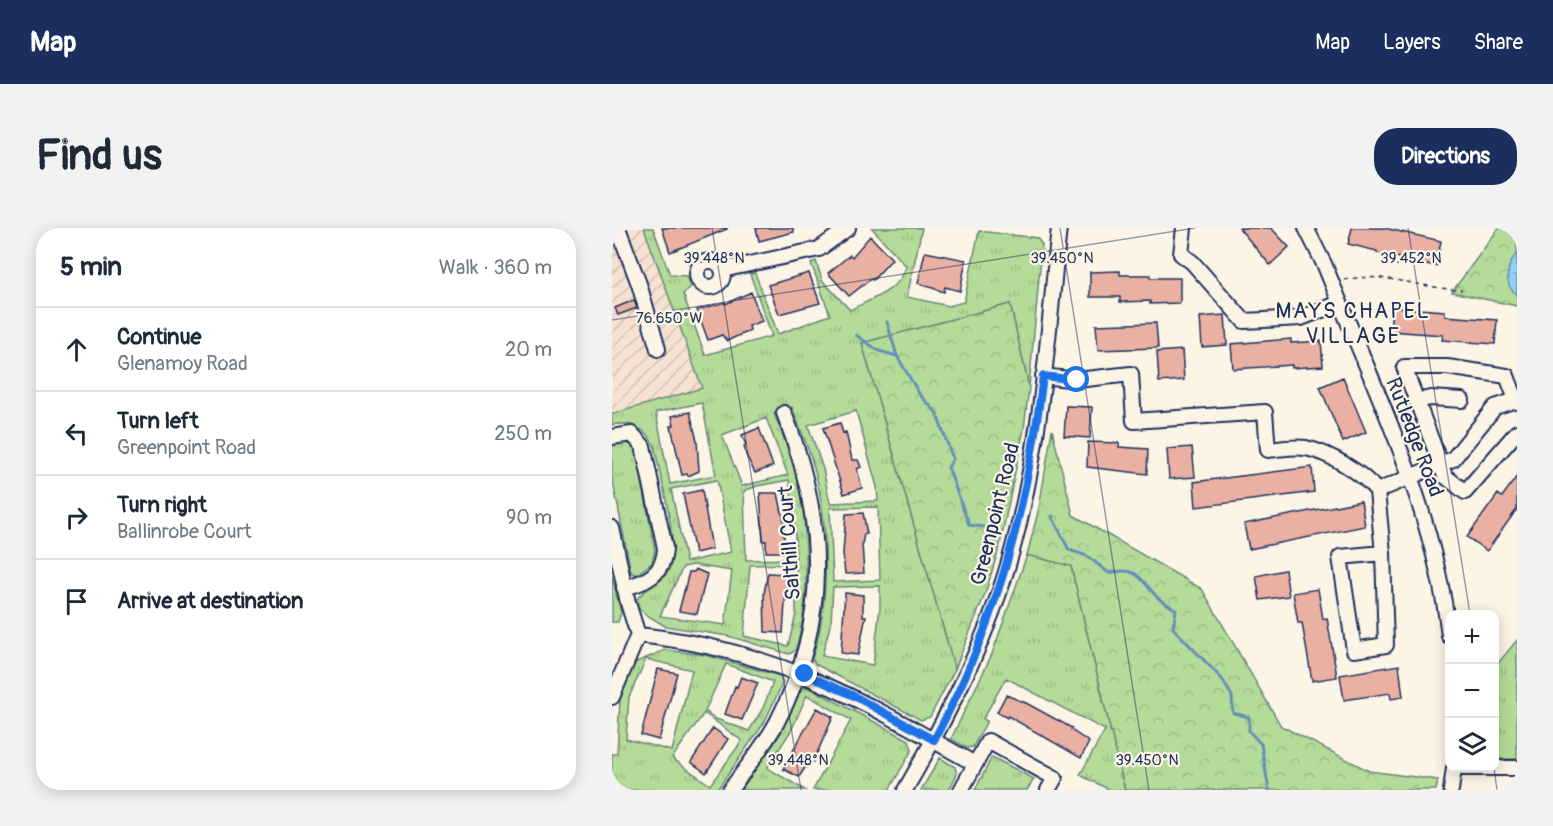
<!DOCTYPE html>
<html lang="en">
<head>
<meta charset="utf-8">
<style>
  :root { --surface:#fff; --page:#f2f2f3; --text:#1f2937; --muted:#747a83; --line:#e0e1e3; --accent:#1b2f5e }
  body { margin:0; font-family:Pangolin,sans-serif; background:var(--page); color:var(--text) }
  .controls { position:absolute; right:18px; bottom:18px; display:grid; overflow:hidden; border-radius:12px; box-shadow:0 3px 15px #0003 }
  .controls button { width:54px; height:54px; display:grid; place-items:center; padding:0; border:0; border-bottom:2px solid var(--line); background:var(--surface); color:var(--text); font:30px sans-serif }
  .stop { position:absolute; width:18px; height:18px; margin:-14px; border:4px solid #1a73e8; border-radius:50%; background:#fff }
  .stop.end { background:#1a73e8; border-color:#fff; box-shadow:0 2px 6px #0008 }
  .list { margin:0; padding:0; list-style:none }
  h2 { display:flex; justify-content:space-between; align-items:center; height:78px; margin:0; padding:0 24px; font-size:26px }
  h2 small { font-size:20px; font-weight:400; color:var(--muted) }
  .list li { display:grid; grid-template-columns:39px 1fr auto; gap:18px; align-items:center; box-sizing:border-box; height:84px; padding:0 24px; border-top:2px solid var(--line) }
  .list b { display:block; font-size:22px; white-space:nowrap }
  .list p { margin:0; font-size:20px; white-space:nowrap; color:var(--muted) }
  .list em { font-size:20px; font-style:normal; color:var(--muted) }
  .icon { flex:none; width:33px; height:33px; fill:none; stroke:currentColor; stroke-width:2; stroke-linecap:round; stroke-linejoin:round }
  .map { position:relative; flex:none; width:905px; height:562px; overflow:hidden; border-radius:24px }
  header { display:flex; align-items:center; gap:36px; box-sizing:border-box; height:84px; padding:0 30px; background:var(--accent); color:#fff }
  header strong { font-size:28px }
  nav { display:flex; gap:33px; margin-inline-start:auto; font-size:21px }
  .intro { display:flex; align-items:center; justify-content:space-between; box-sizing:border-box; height:144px; padding:0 36px }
  h1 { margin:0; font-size:42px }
  .button { padding:15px 27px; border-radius:24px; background:var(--accent); color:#fff; font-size:21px; font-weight:700 }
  main { display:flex; gap:36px; padding:0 36px }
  aside { flex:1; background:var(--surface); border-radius:24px; box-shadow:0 3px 15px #0003 }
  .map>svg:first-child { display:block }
  .industrial { fill:url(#industrial-furrows) }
  .grass { fill:url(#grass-tufts); stroke:#68867b; stroke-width:1.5; fill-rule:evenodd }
  .forest { fill:url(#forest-crowns); stroke:#68867b; stroke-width:1.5 }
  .water { fill:url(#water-ripples); stroke:#658fb9; stroke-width:1.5 }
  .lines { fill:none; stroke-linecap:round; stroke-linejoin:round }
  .stream { stroke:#658fb9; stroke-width:3 }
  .building { fill:#eab1a3; stroke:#1b2f5e; stroke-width:1.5 }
  .minor-casing { stroke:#1b2f5e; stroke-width:18 }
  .path { stroke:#1b2f5e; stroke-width:1.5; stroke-dasharray:4.5 4.5; stroke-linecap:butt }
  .minor { stroke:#fcf5e5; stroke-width:14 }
  .route { stroke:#1a73e8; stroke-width:8 }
  .ticks { fill:none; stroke:#1b2f5e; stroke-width:1.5; stroke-opacity:0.45 }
  .labels { text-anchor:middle; stroke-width:4.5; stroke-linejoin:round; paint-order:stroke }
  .street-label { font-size:21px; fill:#1b2f5e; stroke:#fcf5e5 }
  .neighbourhood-label { font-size:22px; letter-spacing:1.5px; fill:#1b2f5e; stroke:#fcf5e5 }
  .ticks-label { font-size:15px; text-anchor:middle; fill:#1b2f5e; stroke:#fcf5e5; stroke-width:4.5; stroke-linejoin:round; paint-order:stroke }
</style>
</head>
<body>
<header>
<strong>Map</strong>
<nav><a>Map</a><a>Layers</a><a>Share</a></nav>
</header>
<div class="intro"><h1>Find us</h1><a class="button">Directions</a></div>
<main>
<aside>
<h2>5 min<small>Walk · 360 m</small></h2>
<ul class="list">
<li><svg class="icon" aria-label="ahead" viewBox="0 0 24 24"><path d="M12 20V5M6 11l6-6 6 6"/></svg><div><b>Continue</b><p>Glenamoy Road</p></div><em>20 m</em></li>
<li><svg class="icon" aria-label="left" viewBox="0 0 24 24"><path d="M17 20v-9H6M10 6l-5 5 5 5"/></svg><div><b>Turn left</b><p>Greenpoint Road</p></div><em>250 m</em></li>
<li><svg class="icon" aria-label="right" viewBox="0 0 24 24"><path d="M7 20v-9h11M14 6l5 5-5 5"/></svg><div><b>Turn right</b><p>Ballinrobe Court</p></div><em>90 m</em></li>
<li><svg class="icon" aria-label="arrive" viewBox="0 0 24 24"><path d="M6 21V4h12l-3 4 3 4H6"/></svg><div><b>Arrive at destination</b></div></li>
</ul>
</aside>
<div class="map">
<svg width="905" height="562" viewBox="0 0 905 562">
  <defs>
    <pattern id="industrial-furrows" width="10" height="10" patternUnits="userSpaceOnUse" patternTransform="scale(1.5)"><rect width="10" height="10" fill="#f7e1d1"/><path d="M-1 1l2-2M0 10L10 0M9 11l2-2" fill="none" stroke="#d3c1b6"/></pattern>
    <pattern id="grass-tufts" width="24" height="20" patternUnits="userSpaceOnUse" patternTransform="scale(1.5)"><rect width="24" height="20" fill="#b4dc98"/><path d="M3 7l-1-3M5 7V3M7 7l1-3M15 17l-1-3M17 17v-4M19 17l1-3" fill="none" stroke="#9abd85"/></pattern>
    <pattern id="forest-crowns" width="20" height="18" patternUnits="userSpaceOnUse" patternTransform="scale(1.5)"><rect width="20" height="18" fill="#b4dc98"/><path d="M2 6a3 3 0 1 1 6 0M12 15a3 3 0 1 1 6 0" fill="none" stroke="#9abd85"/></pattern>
    <pattern id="water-ripples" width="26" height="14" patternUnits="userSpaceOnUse" patternTransform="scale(1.5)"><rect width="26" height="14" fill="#96cff6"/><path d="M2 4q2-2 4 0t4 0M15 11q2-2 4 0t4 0" fill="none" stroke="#81b2d5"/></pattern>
  </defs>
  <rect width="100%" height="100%" fill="#fcf5e5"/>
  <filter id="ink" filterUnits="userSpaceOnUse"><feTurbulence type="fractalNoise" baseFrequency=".0167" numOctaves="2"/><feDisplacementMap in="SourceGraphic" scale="12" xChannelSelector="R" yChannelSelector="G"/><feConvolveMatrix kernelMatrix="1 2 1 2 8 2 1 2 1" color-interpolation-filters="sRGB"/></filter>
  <g filter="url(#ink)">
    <path class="industrial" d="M0,0H32L90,161L0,186Z"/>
    <path class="grass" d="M32,0H41L58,47L75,48L79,59L71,66L93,127L160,108L138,46L143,45L166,106L218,87L199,35L204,33L210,52L238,82C257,72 290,62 294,38L260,0H310L295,69L337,78L352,74L367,3L425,10L430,17L417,159L398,76L250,115L343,441L318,489L309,492L203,436L200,430C218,380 217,296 203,244C198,222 188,201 180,179L162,186C171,208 181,230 186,252C196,300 199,377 183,423L177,426L116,408L53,398L33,386L27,380L25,371C32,360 48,357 56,344C70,323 47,244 42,217C34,200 18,193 0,197V186L90,160ZM90,175L104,247L58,256L44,184ZM244,183L265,259L266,273L218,275L211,241L196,197ZM154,190L176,247L130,258L110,207ZM105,252L119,324L74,334L59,261ZM177,252L182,285L184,331L134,332L132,263L145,258ZM266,279L268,352L221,354L218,280ZM184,336V386L176,418L132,408L138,337ZM81,337L120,343L113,397L48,388L71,339ZM268,358V379L261,437L210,428L219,394L221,359Z
      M11,214L20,217L24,222L43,322L40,335L24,347L19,344L0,249V218Z
      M415,327L459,338L513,562H498L468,547L493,502L394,450L371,491L375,493L361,519L355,520L339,511L380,426Z
      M0,348L9,385L6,394H0Z
      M905,412V531H883V439Z
      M53,422L93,427L168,448L171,454L152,495L105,562H0V526H5L8,471L22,435ZM34,431L80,442L60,523L14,511L17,469ZM114,436L161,454L151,480L137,503L104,491L93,483ZM92,485L130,513L98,557L60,530Z
      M194,458L297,512L300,522L277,562H201L239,492L195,467L180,501L155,540L193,562H129L169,505L188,461Z
      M380,529L422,551L415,562H363Z
      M328,530L343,539L345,546L337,562H309Z"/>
    <path class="forest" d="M887,0H905V78L840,64Z
      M398,76L417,159L412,201L388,317L373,366L343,441L250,115Z
      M440,202L461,287L590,361L669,498L757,543L826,552L824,562H513L459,338L415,327L427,280Z"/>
    <path class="water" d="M905,25V66C890,57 895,37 905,25Z"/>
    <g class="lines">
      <path class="stream" d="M275,94L285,128L308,167L324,184L341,231L336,239L357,297L379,300
        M244,107L267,123L285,128
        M440,288L457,322L475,328L497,345C525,338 527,349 544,368C550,374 558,377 564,382L561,400L610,451L620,468L621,485L637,489V503L649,516L657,562"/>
    </g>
    <path class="building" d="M50,0H115V1L58,24Z
      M144,0H181L182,4L147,13Z
      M627,0H659L677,19L658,37Z
      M740,0H772L829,13L824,38L765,25V23L736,16Z
      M258,8L280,31L261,52L259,51L237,68L216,45L238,27L240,29Z
      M313,24L354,32L348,63L333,59L332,64L306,55Z
      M508,43V47H538V50H568V75L538,76V73L508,74V69H478V44Z
      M197,45L208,75L167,86L156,57Z
      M139,64L150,93L137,98L138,102L115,113L110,107L96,112L85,82L113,74V76Z
      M22,72L25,80L6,87L3,80Z
      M780,79L833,83V88L885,92L883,116L830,112L831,107L778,103Z
      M613,87L615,117L590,119L588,89Z
      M544,95L546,120L486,122L484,97Z
      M679,111V115L709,113L711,138L680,140V137L621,141L619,116Z
      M570,122L572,152L547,154L545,124Z
      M731,149L754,204L731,214L708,159Z
      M454,178L480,179L478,210L452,208Z
      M78,184L85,213L87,243L76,248L75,246L70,247L59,198L62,197L60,188Z
      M228,195L231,205L234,204L240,232H246L249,239L245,241L250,260L232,266L211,200Z
      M147,200L161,238L143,245L134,227L132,218L134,217L130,207Z
      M476,214L507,215V219L536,221L535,246L475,239Z
      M580,219L583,249L557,251L555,221Z
      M700,239L702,264L584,279L582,254Z
      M905,248V281L875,323L855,309L886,266L890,269Z
      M90,262L100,321L83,325L71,266Z
      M148,265H166L172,294V324H154V313H151Z
      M749,273L753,298L637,321L632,296Z
      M251,285L255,306H252L250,316L252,345L233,346L231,325L234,286Z
      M83,341L95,346L85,386L67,383L77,344H82Z
      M673,342L677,368L648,372L644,348Z
      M156,345L175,346L171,405L153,404L152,365Z
      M706,361L711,391L715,390L725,449L700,453L690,395H686L681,365Z
      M233,365L251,367V388H254L246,427L229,425Z
      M787,437L791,469L779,471L778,465L732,472L728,447Z
      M46,441L65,445L47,512L29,507Z
      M129,449L146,455L130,492L113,486L123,458L125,459Z
      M394,467L414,475L460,500L459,502L477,514L469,530L396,488L395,490L385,484Z
      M205,480L221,489L201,534L198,532L187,549L171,541Z
      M101,500L116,511L94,545L79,534Z"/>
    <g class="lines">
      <g class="minor-casing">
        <path id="minor" d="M6,0L27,56L46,121
          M572,0L569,26L580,34L632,93L689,90L728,75
          M694,0L713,38C761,158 822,278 837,408
          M85 46a13 13 0 1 1 26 0a13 13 0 1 1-26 0Z
          M110,42L207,21L236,0
          M431,148L465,152L519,146L522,193L653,184L656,222C668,221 682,218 694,220C717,225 750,244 765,263
          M804,173L819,170L850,172
          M905,174L895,148L835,139H792L833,248L853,264L905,204
          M0,209L20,206L31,218L53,320C52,346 35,354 12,360
          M0,300L16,375L26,407
          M771,325L774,417L742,422L728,329L771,325L765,263L841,231L883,179L904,172
          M26,407C162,421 247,470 363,536
          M0,469L26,407
          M842,540H905
          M118,562C134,540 152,518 165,494C218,392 214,290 172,185
          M293,562C337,486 377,408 400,323C429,218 436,108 447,0
          M349,562L376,513L443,550L436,562
          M839,562L842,540"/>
      </g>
      <path class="path" d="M732,52C770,43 811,61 850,62"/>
      <use href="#minor" class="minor"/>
    </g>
  </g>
  <g class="lines" filter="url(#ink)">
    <path class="route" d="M193,446L242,468L322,512C386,393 415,281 431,148L465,152"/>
  </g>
  <path class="ticks" d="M100,0L189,562M448,0L537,562M796,0L858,386M0,92L583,0M882,540L885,562"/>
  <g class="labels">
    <g class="street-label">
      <text transform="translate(803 209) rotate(69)" y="7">Rutledge Road</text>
      <text transform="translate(383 286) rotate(-76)" y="7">Greenpoint Road</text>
      <text transform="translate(177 315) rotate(-94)" y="7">Salthill Court</text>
    </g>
    <g class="neighbourhood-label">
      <text x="741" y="90">MAYS CHAPEL<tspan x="741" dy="25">VILLAGE</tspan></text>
    </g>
  </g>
  <g class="ticks-label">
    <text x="450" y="35">39.450°N</text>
    <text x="799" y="35">39.452°N</text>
    <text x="102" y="35">39.448°N</text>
    <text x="57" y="95">76.650°W</text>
    <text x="186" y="537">39.448°N</text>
    <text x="535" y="537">39.450°N</text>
  </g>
</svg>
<div class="controls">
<button>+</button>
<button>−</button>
<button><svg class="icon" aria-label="layers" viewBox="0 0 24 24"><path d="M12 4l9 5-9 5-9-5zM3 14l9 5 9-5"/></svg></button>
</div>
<div class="stop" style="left:465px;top:152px"></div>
<div class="stop end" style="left:193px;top:446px"></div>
</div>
</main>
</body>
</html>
